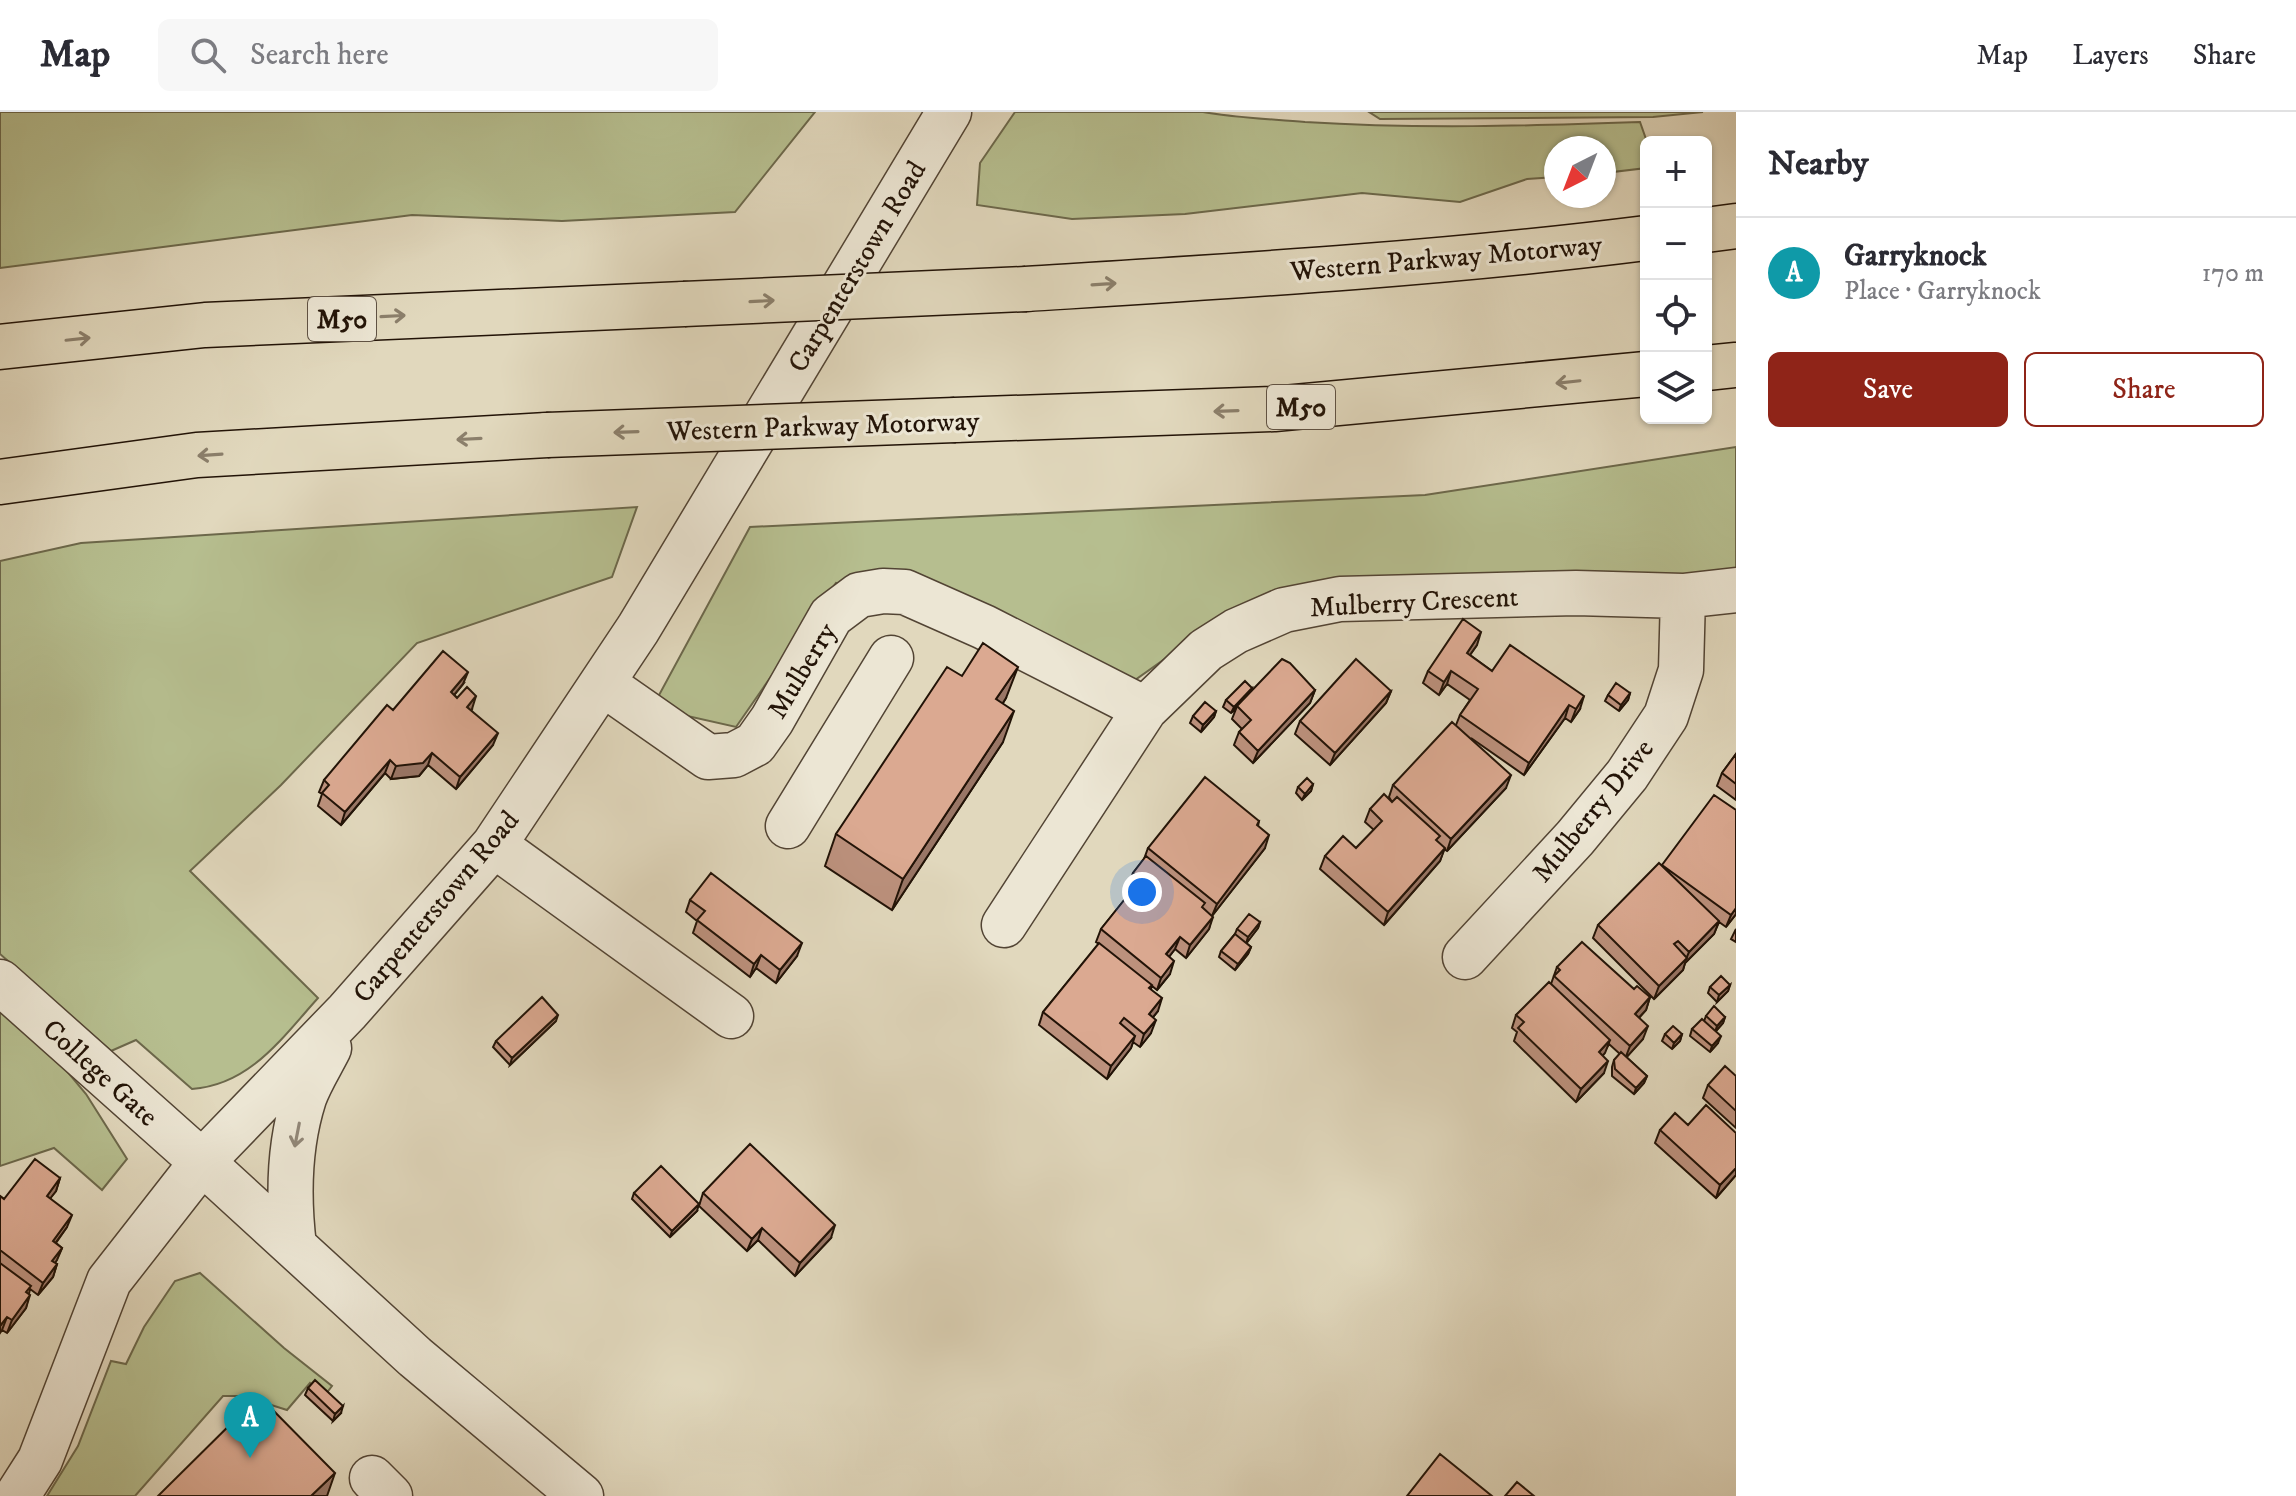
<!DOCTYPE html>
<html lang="en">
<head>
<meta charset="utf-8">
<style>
  :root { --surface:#fff; --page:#f7f7f7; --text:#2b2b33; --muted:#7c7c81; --line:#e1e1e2; --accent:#8f2418 }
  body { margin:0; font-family:"IM FELL DW Pica",serif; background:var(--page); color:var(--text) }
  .controls { position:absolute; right:24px; top:24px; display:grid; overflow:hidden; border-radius:12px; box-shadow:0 2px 6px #0004 }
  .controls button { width:72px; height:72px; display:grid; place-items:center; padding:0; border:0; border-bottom:2px solid var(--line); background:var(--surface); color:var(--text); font:40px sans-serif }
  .compass { position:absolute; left:1544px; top:24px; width:72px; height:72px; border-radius:50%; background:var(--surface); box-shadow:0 2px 6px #0004; rotate:222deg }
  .you { position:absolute; left:1142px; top:780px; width:28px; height:28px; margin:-20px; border:6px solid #fff; border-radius:50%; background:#1a73e8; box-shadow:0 0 0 12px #1a73e833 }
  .badge { display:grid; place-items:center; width:52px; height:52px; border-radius:50%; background:var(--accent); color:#fff; font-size:26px; font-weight:700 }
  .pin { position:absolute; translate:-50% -66px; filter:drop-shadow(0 2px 4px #0008) }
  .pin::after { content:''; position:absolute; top:42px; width:28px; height:24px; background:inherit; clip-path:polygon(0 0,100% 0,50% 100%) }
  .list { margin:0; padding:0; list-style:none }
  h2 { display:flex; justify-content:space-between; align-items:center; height:104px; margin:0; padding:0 32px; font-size:34px }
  h2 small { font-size:26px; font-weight:400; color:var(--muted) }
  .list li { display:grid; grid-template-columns:52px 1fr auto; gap:24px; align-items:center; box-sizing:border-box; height:112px; padding:0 32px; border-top:2px solid var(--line) }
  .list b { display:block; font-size:30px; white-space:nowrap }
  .list p { margin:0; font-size:26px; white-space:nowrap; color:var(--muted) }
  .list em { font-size:26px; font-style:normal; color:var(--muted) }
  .actions { display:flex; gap:16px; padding:24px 32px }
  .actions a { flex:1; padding:18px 0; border:2px solid var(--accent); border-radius:12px; text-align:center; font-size:28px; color:var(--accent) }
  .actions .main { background:var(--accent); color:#fff }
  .icon { flex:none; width:44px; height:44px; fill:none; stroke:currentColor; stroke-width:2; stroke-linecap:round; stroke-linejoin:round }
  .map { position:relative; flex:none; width:1736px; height:1384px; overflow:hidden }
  header { display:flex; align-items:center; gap:48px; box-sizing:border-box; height:112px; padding:0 40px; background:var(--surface); border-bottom:2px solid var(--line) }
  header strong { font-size:38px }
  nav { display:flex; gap:44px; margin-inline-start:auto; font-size:28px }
  .search { width:560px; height:72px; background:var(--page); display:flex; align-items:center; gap:20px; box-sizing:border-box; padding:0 28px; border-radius:12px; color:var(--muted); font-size:30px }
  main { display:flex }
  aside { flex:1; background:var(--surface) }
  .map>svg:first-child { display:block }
  .green { fill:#b6be8f; stroke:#6c684b; stroke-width:2 }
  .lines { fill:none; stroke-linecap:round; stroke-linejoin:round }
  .minor-casing { stroke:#524434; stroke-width:47 }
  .highway-casing { stroke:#221307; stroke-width:47 }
  .minor { stroke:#ece6d4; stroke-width:44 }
  .highway { stroke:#e1d8bd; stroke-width:44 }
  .highway-bridge-casing { stroke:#221307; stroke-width:47; stroke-linecap:butt }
  .highway-bridge { stroke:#e1d8bd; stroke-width:44 }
  .wall { fill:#bc917d; stroke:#221307; stroke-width:2 }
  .shaded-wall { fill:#997666; stroke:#221307; stroke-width:2 }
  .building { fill:#dba991; stroke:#221307; stroke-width:2 }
  .oneway { stroke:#8b7f6b }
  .oneway2 { stroke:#918778 }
  .labels { text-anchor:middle; stroke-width:6; stroke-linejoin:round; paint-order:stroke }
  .shield { fill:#ece6d4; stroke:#5f5244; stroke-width:2 }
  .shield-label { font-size:26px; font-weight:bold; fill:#221307 }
  .street-label { font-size:28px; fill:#221307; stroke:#ece6d4 }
</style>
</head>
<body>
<header>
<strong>Map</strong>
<div class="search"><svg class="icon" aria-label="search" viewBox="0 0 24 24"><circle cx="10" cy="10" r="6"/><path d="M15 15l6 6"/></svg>Search here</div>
<nav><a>Map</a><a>Layers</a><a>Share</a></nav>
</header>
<main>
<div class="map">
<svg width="1736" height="1384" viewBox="0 0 1736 1384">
  <rect width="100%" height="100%" fill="#e1d8bd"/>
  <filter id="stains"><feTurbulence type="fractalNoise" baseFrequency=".0025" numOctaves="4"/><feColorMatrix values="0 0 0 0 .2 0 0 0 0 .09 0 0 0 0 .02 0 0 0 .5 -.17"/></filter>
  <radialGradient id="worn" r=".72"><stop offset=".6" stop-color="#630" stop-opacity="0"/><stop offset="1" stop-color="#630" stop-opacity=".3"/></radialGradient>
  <path class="green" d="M0,0H815L735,100L562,109L412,103L0,156Z
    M1015,0H1203C1237,6 1271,7 1305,10C1417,17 1528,14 1640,10L1647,30L1646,56L1604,61V36H1556V65L1527,67L1460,90L1362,81L1185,102L1072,107L977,93L980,51Z
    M1369,0H1703L1653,5L1380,7Z
    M1736,335V460L1231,500L1135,568L1048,524L836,471L736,615L652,596L750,415L1425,383Z
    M637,395L612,465L417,531L281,673L190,759L318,886C282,926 250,973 192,977L136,928L111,939L0,842V449L81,431Z
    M0,895L16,898L86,982L127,1047L102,1078L54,1036L0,1054Z
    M200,1161L284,1236L332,1274L325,1283L310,1271L287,1298L243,1284H223L135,1384H47L78,1334L111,1249L126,1252L144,1215L175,1169Z"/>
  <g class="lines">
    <g class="minor-casing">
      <path id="minor" d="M602,571L708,645L734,643L755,632L772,608L831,504L859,483L883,479L905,480L984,515L1145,597
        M788,714L891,546
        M494,733L731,904
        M1004,813L1145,597L1206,538L1236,519L1284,498L1340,487L1576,481L1683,484L1736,478
        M1465,845L1575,726L1627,663L1666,604L1681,558L1683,484
        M0,870L202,1050L415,1245L581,1384
        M294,1134C288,1085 289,1033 304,986C310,969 321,952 329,936
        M372,1366L390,1384
        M17,1384L40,1348L109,1169L202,1050L347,900L494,733L638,517L949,0"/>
    </g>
    <g class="highway-casing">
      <path id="highway" d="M1706,118L1736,114
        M1026,177C1233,164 1440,152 1646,126
        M0,235L205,213L684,192
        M1706,256L1736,253
        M955,308L1274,297L1646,262
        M0,370L197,343L547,323"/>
    </g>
    <use href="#minor" class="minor"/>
    <use href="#highway" class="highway"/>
    <g class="highway-bridge-casing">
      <path id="highway-bridge" d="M684,192L1026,177
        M547,323L955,308"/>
    </g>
    <use href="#highway-bridge" class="highway-bridge"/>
  </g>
  <path class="wall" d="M1477,533L1470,543L1492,559L1580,597L1571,610L1565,606L1524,663L1471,626L1506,676L1447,739L1444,737L1440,749L1384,813L1320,757L1325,744L1356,736L1374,718L1365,710L1370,697L1392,690L1389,685L1393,673L1456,613L1460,603L1470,588L1447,572L1439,583L1423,571L1428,559Z
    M962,564L1006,586L1003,591V630L892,798L825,754L836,722Z
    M463,572L454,583L472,597L471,598L493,633L456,677L428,653L419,664L391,667L385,661L341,713L318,694L322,682L319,680L324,668L393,598Z
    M1252,576L1251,579L1315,578L1310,591L1253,651L1234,633L1239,620L1242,617L1232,607L1236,597L1231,601L1223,595L1226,588Z
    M1391,579L1386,591L1330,653L1295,622L1300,609Z
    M1630,581L1628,588L1619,599L1605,589L1608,583Z
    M1216,599L1214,605L1201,620L1190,611L1193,604Z
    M1736,642V688L1717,674L1722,661Z
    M1313,672L1311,679L1302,688L1296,681L1298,675Z
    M1259,709L1258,714L1265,736L1212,804L1209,817L1186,846L1175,837L1169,845L1170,862L1157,878L1152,874L1151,877L1158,899L1153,905L1151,921L1140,935L1133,930L1131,936L1107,967L1039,913L1043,900L1099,832L1096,830L1101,817L1133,777L1128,774L1133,761L1144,747L1148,736Z
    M1662,753L1736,802L1726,815L1719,810L1714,822L1685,851L1683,858L1654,887L1593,826L1598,813Z
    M690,788L797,844L776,871L756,856L750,865L693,821L697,809L686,800Z
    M1260,810L1258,816L1246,831L1251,835L1248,842L1235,858L1219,845L1221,839L1235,822L1237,817Z
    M1736,817V830L1731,827Z
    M1557,855L1634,877L1650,885L1646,898L1639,906L1643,927L1626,945L1647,964L1644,971L1634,982L1612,964V955L1614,948L1620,942L1609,932L1603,943L1604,961L1576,990L1514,929L1517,920L1512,916L1516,903L1551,872Z
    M1730,873L1728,879L1717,890L1708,881L1710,875Z
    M1706,904L1725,905L1723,911L1716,919L1718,931L1710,940L1690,924L1692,917L1704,909Z
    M556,909L510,953L493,935L496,929Z
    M1665,922H1682L1680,929L1672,937L1662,929Z
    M1736,964V1016L1703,986L1708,973Z
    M1688,1013L1736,1063L1716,1086L1655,1031L1660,1018Z
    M60,1066L56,1079L50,1086L67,1115L56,1131L62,1136L55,1151L57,1152L53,1165L38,1183L30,1177L26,1196L7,1221L2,1218L0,1220V1084L4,1087Z
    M634,1081L697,1099L670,1125L632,1087Z
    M703,1081L831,1126L795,1164L758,1128L747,1139L699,1094Z
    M308,1276L341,1301L333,1309L305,1283Z"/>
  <path class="shaded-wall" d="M1481,520L1477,533L1462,554L1467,541Z
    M1018,555L1006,586L985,619L996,587Z
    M1451,559L1447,572L1439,583L1444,570Z
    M468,560L463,572L446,593L451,580Z
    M1252,576L1250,582L1237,594L1231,601L1234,595Z
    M1315,578L1310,591L1253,651L1258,639Z
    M1391,579L1386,591L1330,653L1335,641Z
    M1630,581L1628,588L1619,599L1621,593Z
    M476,584L472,597L463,607L467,595Z
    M1584,584L1580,597L1571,610L1576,597Z
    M1569,593L1565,606L1524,663L1529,651Z
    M1014,599L1003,630L892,798L903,767Z
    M1216,599L1214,605L1201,620L1203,613Z
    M498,621L493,633L456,677L460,665Z
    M432,641L428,653L419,664L391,667L396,654Z
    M390,648L385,661L341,713L345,700Z
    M1511,663L1506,676L1447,739L1451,727Z
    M1313,672L1311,679L1302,688L1305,682Z
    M1269,723L1265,736L1212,804L1217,792Z
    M1445,736L1440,749L1384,813L1388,800Z
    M1736,796V802L1726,815L1731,803Z
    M1213,805L1209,817L1186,846L1190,833Z
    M1719,809L1714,822L1685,851L1683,858L1654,887L1659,874L1686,847L1689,840Z
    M1260,810L1258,816L1246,832L1248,825Z
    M1180,825L1175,837L1161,855L1166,842Z
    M802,831L797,844L776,871L780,858Z
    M1251,835L1248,842L1235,858L1238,852Z
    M761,843L756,856L750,865L754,852Z
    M1174,849L1170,862L1157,878L1161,866Z
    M1730,873L1728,879L1717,890L1719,883Z
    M1650,885L1646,898L1630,915L1635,902Z
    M1162,886L1158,899L1145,915L1149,902Z
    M558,903L556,909L510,953L512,946Z
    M1725,905L1723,911L1715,920L1717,914Z
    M1156,908L1151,921L1140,935L1144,922Z
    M1648,914L1643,927L1625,947L1630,934Z
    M1682,922L1680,929L1672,937L1674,931Z
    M1135,924L1131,936L1107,967L1111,954Z
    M1721,924L1718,931L1710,940L1712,934Z
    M1610,928L1605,941L1595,952L1599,940Z
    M1608,949L1604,961L1576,990L1581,977Z
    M1647,964L1644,971L1634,982L1636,976Z
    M1736,1056V1063L1716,1086L1720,1073Z
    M60,1066L56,1079L42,1097L47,1084Z
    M699,1092L697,1099L670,1125L672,1119Z
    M72,1103L67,1115L48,1141L53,1129Z
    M835,1113L831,1126L795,1164L800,1151Z
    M762,1116L758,1128L747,1139L752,1127Z
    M62,1136L57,1148L48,1161L52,1149Z
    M57,1152L53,1165L38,1183L43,1171Z
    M30,1183L26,1196L7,1221L12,1208Z
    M7,1205L2,1218L0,1221V1214Z
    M343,1294L341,1301L333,1309L335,1302Z
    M335,1361L327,1384H311Z"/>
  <path class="building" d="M1463,507L1481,520L1467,541L1492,559L1510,533L1584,584L1576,597L1569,593L1529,651L1460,603L1478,577L1451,559L1444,570L1428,559Z
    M983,531L1018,555L996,587L1014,599L903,767L836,722L947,555L962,564Z
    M443,539L468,560L451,580L457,586L467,575L476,584L467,595L498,621L460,665L432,641L423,651L396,654L390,648L345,700L322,681L329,673L324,668L387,593L393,598Z
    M1282,547L1290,551L1315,578L1258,639L1239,620L1251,608L1237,594Z
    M1356,547L1391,579L1335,641L1300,609Z
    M1245,569L1252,576L1234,595L1226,588Z
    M1616,571L1630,581L1621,593L1608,583Z
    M1205,590L1216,599L1203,613L1193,604Z
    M1452,610L1511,663L1451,727L1393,673Z
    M1736,642V672L1722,661Z
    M1205,665L1259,709L1257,713L1269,723L1217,792L1148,736Z
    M1307,666L1313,672L1305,682L1298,675Z
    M1384,682L1392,690L1397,685L1440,724L1436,728L1445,736L1388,800L1325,744L1343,724L1356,736L1382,709L1370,697Z
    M1714,683L1736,698V796L1731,803L1662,753Z
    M1146,744L1205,791L1202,795L1213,805L1190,833L1180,825L1166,842L1174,849L1161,866L1101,817L1141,767L1133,761Z
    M1659,751L1719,809L1689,840L1678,829L1674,832L1687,846L1659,874L1598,813Z
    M711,761L802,831L780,858L761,843L754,852L697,808L705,799L690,788Z
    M1249,802L1260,810L1248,825L1237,817Z
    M1235,822L1251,835L1238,852L1221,839Z
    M1582,830L1634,877L1637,874L1650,885L1635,902L1648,914L1630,934L1554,864L1560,858L1557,855Z
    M1099,831L1152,873L1149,876L1162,886L1149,902L1156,908L1144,922L1124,906L1120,911L1135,924L1111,954L1043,900Z
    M1721,864L1730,873L1719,883L1710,875Z
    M1549,870L1610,928L1599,940L1608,949L1581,977L1518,916L1524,910L1516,903Z
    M542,885L558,903L512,946L496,929Z
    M1714,894L1725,905L1717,914L1706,904Z
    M1702,907L1721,924L1712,934L1692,917Z
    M1673,914L1682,922L1674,931L1665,922Z
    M1621,940L1647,964L1636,976L1615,957L1614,948Z
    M1725,954L1736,964V999L1708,973Z
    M1706,993L1736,1021V1056L1720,1073L1660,1018L1675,1001L1688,1013Z
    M750,1032L835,1113L800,1151L762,1116L752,1127L703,1081Z
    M35,1047L60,1066L47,1084L72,1103L53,1129L62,1136L52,1149L57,1152L43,1171L0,1138V1084L4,1087Z
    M661,1054L699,1092L672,1119L634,1081Z
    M0,1151L31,1174L26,1180L30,1183L12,1208L7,1205L0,1214Z
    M315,1268L343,1294L335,1302L308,1276Z
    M259,1284L335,1361L311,1384H158Z
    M1440,1342L1492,1384H1407Z
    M1517,1370L1534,1384H1505Z"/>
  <defs><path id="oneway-shaft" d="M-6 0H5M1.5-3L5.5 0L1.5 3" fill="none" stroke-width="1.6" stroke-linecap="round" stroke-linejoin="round" transform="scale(2)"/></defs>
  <g class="oneway">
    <use href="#oneway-shaft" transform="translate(1104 172) rotate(-4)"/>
    <use href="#oneway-shaft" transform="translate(762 189) rotate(-3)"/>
    <use href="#oneway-shaft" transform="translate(393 204) rotate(-3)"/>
    <use href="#oneway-shaft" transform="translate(78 227) rotate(-6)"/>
    <use href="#oneway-shaft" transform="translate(1568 270) rotate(174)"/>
    <use href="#oneway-shaft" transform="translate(1226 299) rotate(178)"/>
    <use href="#oneway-shaft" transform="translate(626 320) rotate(178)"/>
    <use href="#oneway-shaft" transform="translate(469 327) rotate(177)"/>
    <use href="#oneway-shaft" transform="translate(210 343) rotate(176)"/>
  </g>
  <use class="oneway2" href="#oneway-shaft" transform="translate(297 1023) rotate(101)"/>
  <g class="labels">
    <g class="shield">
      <rect x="308" y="185" width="68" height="44" rx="6"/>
      <rect x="1267" y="273" width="68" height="44" rx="6"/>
    </g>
    <g class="shield-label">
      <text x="342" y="216">M50</text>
      <text x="1301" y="304">M50</text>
    </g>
    <g class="street-label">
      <text transform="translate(1446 145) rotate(-5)" y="10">Western Parkway Motorway</text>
      <text transform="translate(856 154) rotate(-59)" y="10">Carpenterstown Road</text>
      <text transform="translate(823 313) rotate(-2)" y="10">Western Parkway Motorway</text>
      <text transform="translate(1414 489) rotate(-3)" y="10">Mulberry Crescent</text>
      <text transform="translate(801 558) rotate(-59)" y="10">Mulberry</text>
      <text transform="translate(1592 698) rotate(-51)" y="10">Mulberry Drive</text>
      <text transform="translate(435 794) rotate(-50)" y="10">Carpenterstown Road</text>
      <text transform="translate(101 960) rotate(42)" y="10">College Gate</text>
    </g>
  </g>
  <rect width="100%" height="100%" filter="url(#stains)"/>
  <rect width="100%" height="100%" fill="url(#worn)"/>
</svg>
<div class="controls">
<button>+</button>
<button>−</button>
<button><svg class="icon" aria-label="locate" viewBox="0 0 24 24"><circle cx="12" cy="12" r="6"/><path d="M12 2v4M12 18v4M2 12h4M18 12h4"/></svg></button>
<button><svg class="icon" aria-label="layers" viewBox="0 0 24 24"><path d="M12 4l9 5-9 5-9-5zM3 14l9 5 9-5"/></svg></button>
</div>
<svg class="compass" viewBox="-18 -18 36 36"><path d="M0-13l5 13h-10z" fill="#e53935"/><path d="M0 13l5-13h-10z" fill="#7c7c81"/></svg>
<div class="you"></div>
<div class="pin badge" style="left:250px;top:1346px;background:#0f9aa8">A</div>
</div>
<aside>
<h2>Nearby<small></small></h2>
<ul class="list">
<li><span class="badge" style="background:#0f9aa8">A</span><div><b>Garryknock</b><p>Place · Garryknock</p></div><em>170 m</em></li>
</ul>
<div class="actions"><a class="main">Save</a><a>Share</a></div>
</aside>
</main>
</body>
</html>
